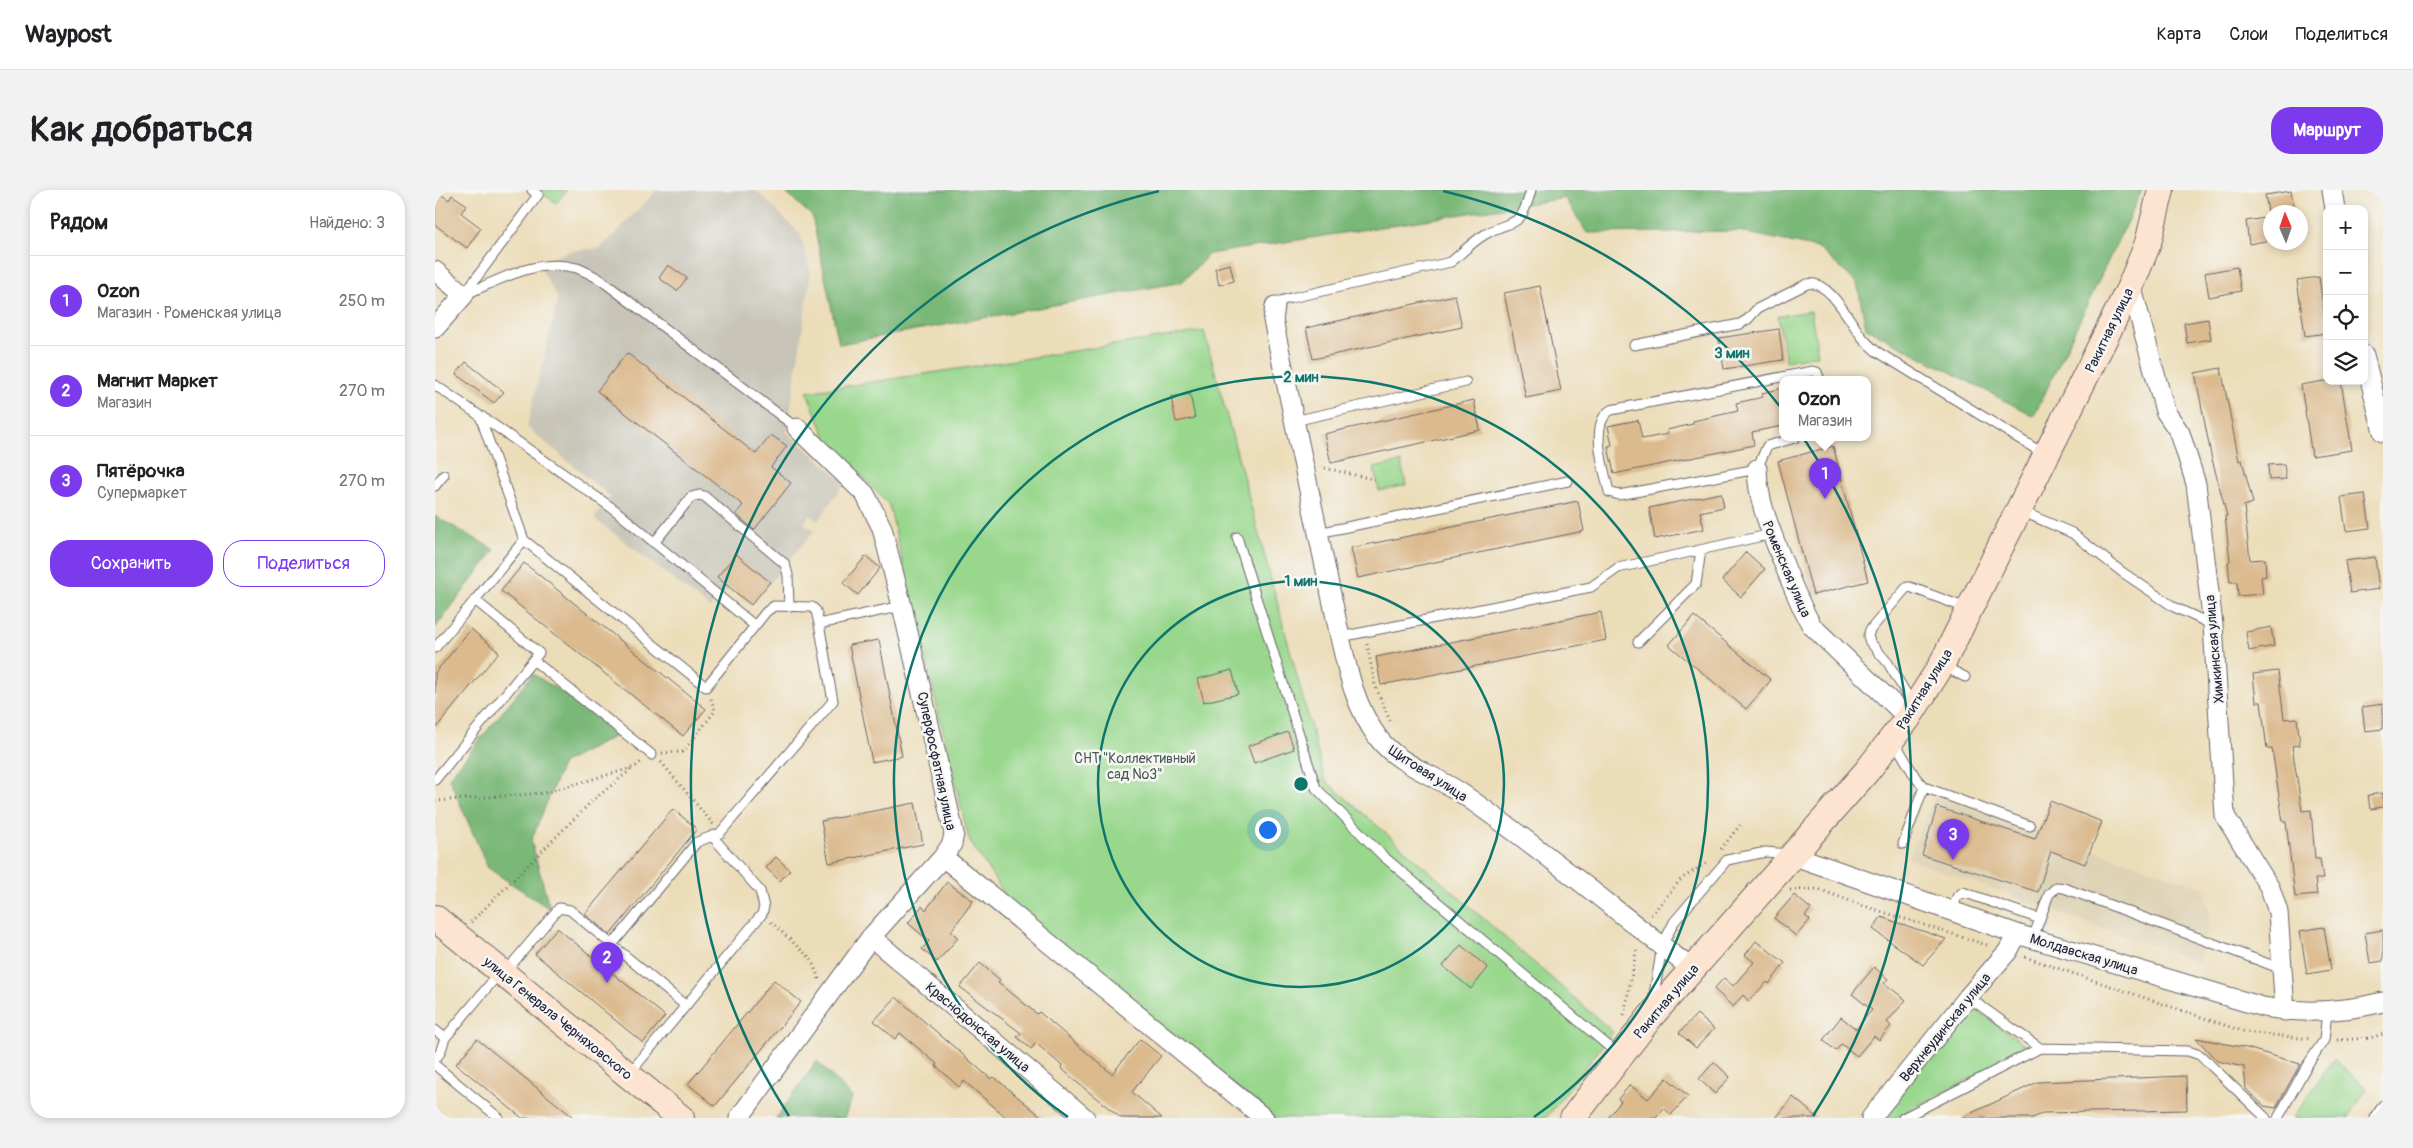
<!DOCTYPE html>
<html lang="ru">
<head>
<meta charset="utf-8">
<style>
  :root { --surface:#fff; --page:#f2f2f2; --text:#202124; --muted:#757577; --line:#e0e0e0; --accent:#7c3aed }
  body { margin:0; font-family:Pangolin,sans-serif; background:var(--page); color:var(--text) }
  .controls { position:absolute; right:15px; top:15px; display:grid; overflow:hidden; border-radius:10px; box-shadow:0 2px 8px #0003 }
  .controls button { width:45px; height:45px; display:grid; place-items:center; padding:0; border:0; border-bottom:1px solid var(--line); background:var(--surface); color:var(--text); font:25px sans-serif }
  .compass { position:absolute; left:1828px; top:15px; width:45px; height:45px; border-radius:50%; background:var(--surface); box-shadow:0 2px 8px #0003; rotate:358deg }
  .you { position:absolute; left:832px; top:639px; width:18px; height:18px; margin:-12px; border:4px solid #fff; border-radius:50%; background:#1a73e8; box-shadow:0 0 0 8px #1a73e833 }
  .badge { display:grid; place-items:center; width:32px; height:32px; border-radius:50%; background:var(--accent); color:#fff; font-size:16px; font-weight:700 }
  .pin { position:absolute; translate:-50% -41px; filter:drop-shadow(0 1px 2px #0008) }
  .pin::after { content:''; position:absolute; top:26px; width:18px; height:15px; background:inherit; clip-path:polygon(0 0,100% 0,50% 100%) }
  .popup { position:absolute; left:1344px; top:186px; width:92px; height:65px; box-sizing:border-box; display:grid; place-content:center; border-radius:10px; background:var(--surface); filter:drop-shadow(0 1px 4px #0005); font-size:16px; white-space:nowrap; color:var(--muted) }
  .popup b { font-size:19px; color:var(--text) }
  .popup::after { content:''; position:absolute; left:50%; top:100%; margin-left:-10px; border:10px solid transparent; border-top-color:var(--surface) }
  .list { margin:0; padding:0; list-style:none }
  h2 { display:flex; justify-content:space-between; align-items:center; height:65px; margin:0; padding:0 20px; font-size:21px }
  h2 small { font-size:16px; font-weight:400; color:var(--muted) }
  .list li { display:grid; grid-template-columns:32px 1fr auto; gap:15px; align-items:center; box-sizing:border-box; height:90px; padding:0 20px; border-top:1px solid var(--line) }
  .list b { display:block; font-size:19px; white-space:nowrap }
  .list p { margin:0; font-size:16px; white-space:nowrap; color:var(--muted) }
  .list em { font-size:16px; font-style:normal; color:var(--muted) }
  .actions { display:flex; gap:10px; padding:15px 20px }
  .actions a { flex:1; padding:11px 0; border:1px solid var(--accent); border-radius:20px; text-align:center; font-size:18px; color:var(--accent) }
  .actions .main { background:var(--accent); color:#fff }
  .icon { flex:none; width:28px; height:28px; fill:none; stroke:currentColor; stroke-width:2; stroke-linecap:round; stroke-linejoin:round }
  .map { position:relative; flex:none; width:1948px; height:928px; overflow:hidden; border-radius:20px }
  header { display:flex; align-items:center; gap:30px; box-sizing:border-box; height:70px; padding:0 25px; background:var(--surface); border-bottom:1px solid var(--line) }
  header strong { font-size:24px }
  nav { display:flex; gap:28px; margin-inline-start:auto; font-size:18px }
  .intro { display:flex; align-items:center; justify-content:space-between; box-sizing:border-box; height:120px; padding:0 30px }
  h1 { margin:0; font-size:35px }
  .button { padding:12px 22px; border-radius:20px; background:var(--accent); color:#fff; font-size:18px; font-weight:700 }
  main { display:flex; gap:30px; padding:0 30px }
  aside { flex:1; background:var(--surface); border-radius:20px; box-shadow:0 2px 8px #0003 }
  .map>svg:first-child { display:block }
  .built { fill:#ded3b5 }
  .industrial { fill:#c8c4b8 }
  .green { fill:#99d78d; stroke:#5e7c64 }
  .forest { fill:#7ab878; stroke:#4e6d5a }
  .building { fill:#dbba8e }
  .lines { fill:none; stroke-linecap:round; stroke-linejoin:round }
  .lane-casing { stroke:#696367; stroke-width:11 }
  .street-casing { stroke:#696367; stroke-width:21 }
  .secondary-casing { stroke:#696367; stroke-width:28 }
  .path { stroke:#696367; stroke-width:3; stroke-dasharray:1 4; stroke-linecap:butt }
  .lane { stroke:#fff; stroke-width:9 }
  .street { stroke:#fff; stroke-width:19 }
  .secondary { stroke:#fde4d0; stroke-width:26 }
  .ring { fill:none; stroke:#0f766e; stroke-width:2.5 }
  .labels { text-anchor:middle; stroke-width:5; stroke-linejoin:round; paint-order:stroke }
  .street-label { font-size:14px; fill:#22223b; stroke:#f6f6f2 }
  .park-label { font-size:14px; fill:#465854; stroke:#f6f6f2 }
  .centre { fill:#0f766e; stroke:#f6f6f2; stroke-width:2.5 }
  .ring-label { font-size:15px; text-anchor:middle; font-weight:bold; fill:#0f766e; stroke:#f6f6f2; stroke-width:5; stroke-linejoin:round; paint-order:stroke }
</style>
</head>
<body>
<header>
<strong>Waypost</strong>
<nav><a>Карта</a><a>Слои</a><a>Поделиться</a></nav>
</header>
<div class="intro"><h1>Как добраться</h1><a class="button">Маршрут</a></div>
<main>
<aside>
<h2>Рядом<small>Найдено: 3</small></h2>
<ul class="list">
<li><span class="badge">1</span><div><b>Ozon</b><p>Магазин · Роменская улица</p></div><em>250 m</em></li>
<li><span class="badge">2</span><div><b>Магнит Маркет</b><p>Магазин</p></div><em>270 m</em></li>
<li><span class="badge">3</span><div><b>Пятёрочка</b><p>Супермаркет</p></div><em>270 m</em></li>
</ul>
<div class="actions"><a class="main">Сохранить</a><a>Поделиться</a></div>
</aside>
<div class="map">
<svg width="1948" height="928" viewBox="0 0 1948 928">
  <rect width="100%" height="100%" fill="#f6f6f2"/>
  <filter id="ink" filterUnits="userSpaceOnUse"><feTurbulence type="fractalNoise" baseFrequency=".02" numOctaves="2"/><feDisplacementMap in="SourceGraphic" scale="10" xChannelSelector="R" yChannelSelector="G"/><feConvolveMatrix kernelMatrix="1 2 1 2 8 2 1 2 1" color-interpolation-filters="sRGB"/></filter>
  <filter id="wash" filterUnits="userSpaceOnUse"><feTurbulence type="fractalNoise" baseFrequency=".0096" numOctaves="4" result="noise"/><feDisplacementMap in="SourceGraphic" scale="20" xChannelSelector="R" yChannelSelector="G"/><feGaussianBlur stdDeviation="1.12" result="paint"/><feColorMatrix in="noise" values="0 0 0 0 0 0 0 0 0 0 0 0 0 0 0 0 0 1.4 0 .05"/><feComposite in="paint" operator="in"/></filter>
  <g filter="url(#wash)">
    <rect width="100%" height="100%" fill="#ecddb9"/>
    <path class="built" d="M1500,606L1770,698L1775,731L1763,772L1473,669Z"/>
    <path class="industrial" d="M222,0H321L365,44L376,84L352,243L410,292L383,331L375,325L369,333L379,341L316,415L295,397L275,418L159,328L176,307L92,237L123,109L103,73L135,61L166,58Z"/>
    <path class="green" d="M103,0H132L121,13Z
      M1376,121L1383,165L1351,171L1343,126Z
      M769,141L890,590L1178,842L1111,928H839L578,717L534,650L454,315L391,248L372,202Z
      M966,272L971,295L944,301L939,278Z
      M1536,816L1595,858L1459,928H1446Z
      M1899,869L1932,899L1913,928H1858Z"/>
    <path class="forest" d="M348,0H1707L1599,226L1431,138L1422,93L1383,58L1303,41L1152,43L1130,8L774,64L747,92L404,154L377,26Z
      M0,326L60,360L0,438Z
      M98,484L189,542L128,573L96,651L115,719L53,678L14,588Z
      M382,871L417,907L409,928H341Z"/>
    <g id="blocks">
      <path class="building" d="M0,0L14,10L17,5L32,15L26,23L46,38L32,58L0,35Z
        M1856,1L1860,22H1833L1830,5Z
        M1836,27V50L1814,54L1811,31Z
        M795,74L799,91L784,95L780,78Z
        M233,75L252,88L242,101L224,88Z
        M1802,77L1806,101L1774,107L1770,83Z
        M1884,87L1892,143L1870,146L1862,90Z
        M1105,96L1126,201L1091,208L1069,103Z
        M1020,105L1027,137L878,169L871,138Z
        M1773,129L1776,149L1752,153L1749,133Z
        M1344,139L1348,170L1289,179L1284,148Z
        M192,163L321,264L336,245L352,256L336,277L356,293L319,340L301,324L308,315L162,201Z
        M31,172L69,202L59,213L21,184Z
        M1786,178L1804,271L1807,270L1818,313L1809,316L1815,370L1830,369L1831,386L1826,387L1828,404L1803,406L1802,392H1795L1793,372L1795,371L1790,326H1792L1776,265L1760,183Z
        M1889,191H1906L1917,260L1877,266L1866,195Z
        M1348,198V236L1317,242L1319,255L1179,284L1173,256L1177,255L1173,236L1203,230L1207,249L1233,244L1232,240L1258,234V231L1303,221L1301,213L1328,207L1327,203Z
        M755,204L760,228L741,232L736,207Z
        M1039,210L1045,240L896,273L889,244Z
        M1398,256L1433,391L1378,405L1343,271Z
        M1849,274L1851,289L1834,290L1833,275Z
        M1286,303L1289,317L1265,322L1269,339L1220,349L1214,318Z
        M1930,304L1935,338L1911,341L1906,307Z
        M1143,311L1149,341L923,388L916,358Z
        M1311,362L1330,379L1306,407L1287,390Z
        M301,364L335,392L316,415L282,387Z
        M431,366L445,378L423,405L408,393Z
        M1940,367L1944,399L1915,403L1910,371Z
        M89,373L271,519L248,546L66,401Z
        M1166,422L1171,450L946,495L941,467Z
        M1259,426L1336,490L1311,519L1234,455Z
        M1836,437L1839,456L1814,461L1811,442Z
        M36,439L64,462L0,539V483Z
        M444,450L467,566L437,572L414,455Z
        M797,480L803,504L769,512L763,489Z
        M1843,481L1849,529L1862,528L1865,555L1857,556L1867,621L1876,620L1880,669H1885L1888,689H1880L1882,705L1860,707L1851,632H1848L1837,559H1832L1826,512H1821L1818,484Z
        M1948,514V539L1930,541L1927,517Z
        M853,542L859,559L819,573L813,556Z
        M1948,603V617L1935,619L1933,605Z
        M1615,611L1667,632L1650,674L1616,661L1603,702L1487,665L1502,617L1600,649Z
        M480,613L488,654L394,673L386,631Z
        M238,619L262,639L175,745L150,724Z
        M341,667L355,680L345,691L331,678Z
        M512,692L538,711L516,741L523,748L502,772L487,759L494,751L473,733L487,716L491,720Z
        M1359,705L1376,719L1370,726L1375,730L1361,746L1339,728Z
        M1446,727L1511,749L1488,775L1438,739Z
        M1889,737L1896,780L1872,784L1865,741Z
        M122,738L230,826L208,853L100,764Z
        M1948,740V771L1935,773L1930,743Z
        M1321,751L1350,773L1334,794L1332,792L1314,811L1308,805L1298,817L1279,799L1289,788L1298,796L1319,772L1310,765Z
        M1026,755L1053,778L1036,799L1008,776Z
        M545,773L565,790L563,792L602,824L604,822L677,884L705,849L726,866L697,902L727,928H686L644,894L626,878L627,876L601,853L596,859L582,847L586,843L525,797Z
        M1439,777L1453,789L1449,793L1471,810L1452,832L1456,836L1444,850L1439,846L1422,866L1406,854L1401,861L1388,850L1406,827L1421,839L1437,820L1417,804Z
        M339,790L366,812L280,916L253,894Z
        M461,807L556,889L559,887L608,928H572L529,891L524,897L501,876L502,874L465,843L460,849L439,831Z
        M1262,824L1279,839L1261,858L1244,843Z
        M1761,848L1812,858L1865,874L1841,918L1829,916L1811,899L1809,877L1782,871Z
        M42,849L139,928H87L21,874Z
        M1279,872L1295,887L1280,904L1264,889Z
        M1751,886L1752,920L1608,923L1598,928H1526L1603,892Z
        M1232,888L1253,906L1236,925L1229,918L1221,928H1173L1186,911L1183,909L1195,895L1213,909Z
        M1358,907L1383,928H1341Z"/>
    </g>
  </g>
  <g filter="url(#ink)">
    <use href="#blocks" fill-opacity="0" stroke="#696367" stroke-width="1"/>
    <g class="lines">
      <g class="lane-casing">
        <path id="lane" d="M30,103L103,5L97,0
          M29,105C64,90 103,67 142,78C150,81 159,86 166,90L362,238
          M840,116L845,111L856,108L1016,72C1028,62 1036,53 1049,45C1079,27 1085,42 1096,0
          M1199,155L1305,134L1313,129L1322,119L1372,94C1394,89 1415,132 1427,147C1431,152 1436,157 1441,161L1609,264
          M0,195L45,226L89,350L271,497L331,422L339,416L377,417L381,421L384,434L467,416
          M46,226L180,320L320,436
          M859,231L1031,192
          M1360,248L1332,256L1322,279L1184,305L1174,302C1170,282 1153,233 1176,220L1378,181L1382,182L1385,190
          M0,296L9,285
          M1586,321L1637,343L1687,382L1739,417L1778,435
          M883,343L1133,291
          M802,347L881,598L948,666L1184,865
          M219,353L256,307L264,305L269,306L350,374L353,385L354,416
          M905,447L1156,397L1183,378L1337,344
          M1203,452L1261,394L1266,360
          M0,458L40,410
          M98,470L217,565
          M1508,476L1530,487
          M1478,515L1453,473L1435,452L1433,446L1435,440L1472,397H1475L1531,418
          M1459,551L1481,588L1489,597L1595,636
          M0,590L104,463L40,410L89,350
          M1468,654L1489,597
          M1517,721L1522,707L1528,702L1605,729
          M1598,748L1614,704L1622,697L1629,698L1847,779
          M177,755L262,652L285,643L398,511L384,434
          M1533,807L1605,858
          M1218,811L1227,756L1239,732L1292,670L1331,662L1354,664
          M0,840L10,848
          M0,869L5,863L10,848L66,781L77,774L124,718L135,720L251,816
          M0,875L64,928
          M194,884L327,724L329,717L325,701L277,646
          M1468,928L1605,858L1753,861L1765,865L1831,928
          M1843,928L1871,877L1889,850L1892,822
          M1940,928L1948,915"/>
      </g>
      <g class="street-casing">
        <path id="street" d="M1897,0L1900,19
          M0,81L29,105L0,138
          M1696,95L1730,221L1745,243L1761,294L1778,435L1790,626L1835,698L1843,722L1850,821
          M840,116L838,130L905,447C913,483 921,519 944,549C964,575 1002,586 1029,605C1107,659 1181,721 1257,779
          M1929,165L1948,242
          M1322,279C1323,313 1336,341 1348,372C1357,394 1365,416 1377,436L1473,528
          M1357,665L1582,744L1828,817C1868,824 1908,822 1948,812
          M508,667L829,928
          M436,747L650,928
          M304,928L436,747L508,667L517,654L519,643L467,416L447,338L430,304L362,238
          M1436,928L1533,807L1573,761L1582,744"/>
      </g>
      <g class="secondary-casing">
        <path id="secondary" d="M0,728L246,928
          M1138,928L1216,826L1432,581L1473,528L1506,476L1696,95L1713,53L1726,0"/>
      </g>
      <path class="path" d="M885,277L942,290
        M932,454L940,495L955,531
        M227,563L248,562L280,521L275,506
        M226,572L278,634
        M0,611L109,603L200,577L206,572
        M1286,659L1305,635
        M1355,700L1383,699L1429,716L1555,756
        M1216,725L1246,689L1271,673
        M36,732L157,611L198,578
        M336,732L376,769L384,789
        M1590,767L1810,842L1876,849
        M1189,825L1202,757
        M1902,850L1935,848L1948,844"/>
      <use href="#lane" class="lane"/>
      <use href="#street" class="street"/>
      <use href="#secondary" class="secondary"/>
    </g>
  </g>
  <g class="ring">
    <circle cx="866" cy="594" r="203"/>
    <path d="M633 927A407 407 0 1 1 1099 927"/>
    <path d="M354 926A610 610 0 0 1 724 1M1008 1A610 610 0 0 1 1378 926"/>
  </g>
  <g class="labels">
    <g class="street-label">
      <text transform="translate(1674 140) rotate(-64)" y="5">Ракитная улица</text>
      <text transform="translate(1352 379) rotate(67)" y="5">Роменская улица</text>
      <text transform="translate(1779 459) rotate(-95)" y="5">Химкинская улица</text>
      <text transform="translate(1489 499) rotate(-58)" y="5">Ракитная улица</text>
      <text transform="translate(502 571) rotate(78)" y="5">Суперфосфатная улица</text>
      <text transform="translate(993 583) rotate(33)" y="5">Щитовая улица</text>
      <text transform="translate(1649 764) rotate(17)" y="5">Молдавская улица</text>
      <text transform="translate(1231 811) rotate(-50)" y="5">Ракитная улица</text>
      <text transform="translate(123 828) rotate(39)" y="5">улица Генерала Черняховского</text>
      <text transform="translate(543 837) rotate(40)" y="5">Краснодонская улица</text>
      <text transform="translate(1510 837) rotate(-51)" y="5">Верхнеудинская улица</text>
    </g>
    <g class="park-label">
      <text x="700" y="573">СНТ "Коллективный<tspan x="700" dy="16">сад №3"</tspan></text>
    </g>
  </g>
  <circle cx="866" cy="594" r="8" class="centre"/>
  <g class="ring-label">
    <text x="1297" y="168">3 мин</text>
    <text x="866" y="192">2 мин</text>
    <text x="866" y="396">1 мин</text>
  </g>
</svg>
<div class="controls">
<button>+</button>
<button>−</button>
<button><svg class="icon" aria-label="locate" viewBox="0 0 24 24"><circle cx="12" cy="12" r="6"/><path d="M12 2v4M12 18v4M2 12h4M18 12h4"/></svg></button>
<button><svg class="icon" aria-label="layers" viewBox="0 0 24 24"><path d="M12 4l9 5-9 5-9-5zM3 14l9 5 9-5"/></svg></button>
</div>
<svg class="compass" viewBox="-18 -18 36 36"><path d="M0-13l5 13h-10z" fill="#e53935"/><path d="M0 13l5-13h-10z" fill="#757577"/></svg>
<div class="you"></div>
<div class="pin badge" style="left:1390px;top:309px">1</div>
<div class="popup"><b>Ozon</b>Магазин</div>
<div class="pin badge" style="left:172px;top:793px">2</div>
<div class="pin badge" style="left:1518px;top:670px">3</div>
</div>
</main>
</body>
</html>
